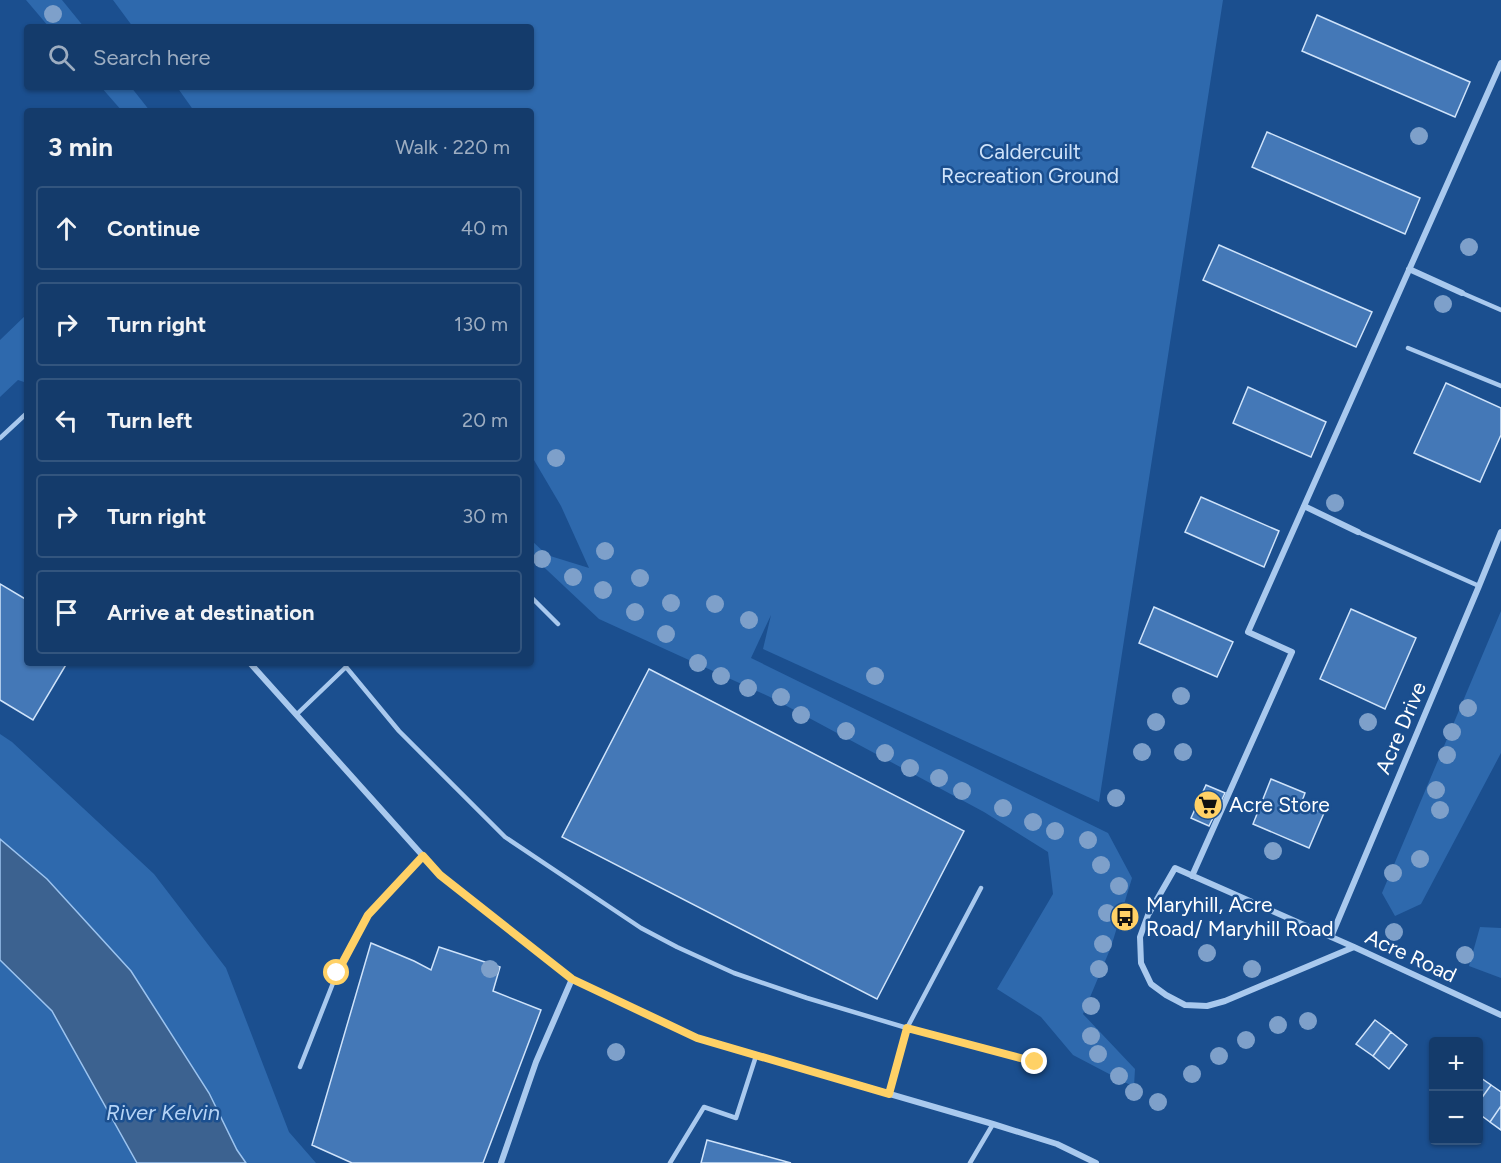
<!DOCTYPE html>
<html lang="en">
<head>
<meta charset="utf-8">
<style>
  :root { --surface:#143b6b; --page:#214673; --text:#f1f3f6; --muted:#9dadc1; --line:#33557e }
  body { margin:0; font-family:Figtree,sans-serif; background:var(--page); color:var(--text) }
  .controls { position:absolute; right:18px; bottom:18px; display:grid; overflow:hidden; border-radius:6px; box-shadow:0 2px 4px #0004 }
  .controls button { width:54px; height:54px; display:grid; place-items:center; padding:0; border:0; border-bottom:2px solid var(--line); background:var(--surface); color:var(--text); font:30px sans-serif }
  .stop { position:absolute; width:18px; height:18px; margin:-14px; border:4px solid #ffd166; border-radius:50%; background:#fff }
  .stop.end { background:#ffd166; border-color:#fff; box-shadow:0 2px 6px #0008 }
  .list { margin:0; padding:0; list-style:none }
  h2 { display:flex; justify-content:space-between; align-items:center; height:78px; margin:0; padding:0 24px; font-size:26px }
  h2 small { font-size:20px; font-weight:400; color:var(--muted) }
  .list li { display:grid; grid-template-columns:39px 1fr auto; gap:18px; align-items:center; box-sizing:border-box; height:84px; margin:0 12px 12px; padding:0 12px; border:2px solid var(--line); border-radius:6px }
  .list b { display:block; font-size:22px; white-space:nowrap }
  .list em { font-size:20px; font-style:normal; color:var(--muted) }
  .icon { flex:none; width:33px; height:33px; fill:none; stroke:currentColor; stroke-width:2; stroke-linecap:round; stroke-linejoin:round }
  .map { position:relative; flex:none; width:1501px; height:1163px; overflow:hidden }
  .search { position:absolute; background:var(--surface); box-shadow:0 2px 4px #0004; left:24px; top:24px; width:510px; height:66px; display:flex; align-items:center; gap:15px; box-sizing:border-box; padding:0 21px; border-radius:6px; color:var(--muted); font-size:22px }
  .panel { position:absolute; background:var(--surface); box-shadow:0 2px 4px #0004; left:24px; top:108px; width:510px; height:558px; border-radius:6px }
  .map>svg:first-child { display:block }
  .green { fill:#2e69ad }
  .water { fill:#3c6290; stroke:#9cc4f0; stroke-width:1.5 }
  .building { fill:#4478b7; stroke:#cfe3fa; stroke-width:1.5 }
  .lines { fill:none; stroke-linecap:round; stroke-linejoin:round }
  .lane { stroke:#a9c9ee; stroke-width:4.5 }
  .street { stroke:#a9c9ee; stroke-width:6 }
  .tree { fill:#7ea0ca }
  .route { stroke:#ffd166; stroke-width:8 }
  .labels { text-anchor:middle; stroke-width:5; stroke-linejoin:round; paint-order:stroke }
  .park-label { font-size:21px; fill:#cfe3fa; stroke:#1b4f8f }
  .street-label { font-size:21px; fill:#fff; stroke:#1b4f8f }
  .poi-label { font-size:21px; fill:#fff; stroke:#1b4f8f; text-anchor:start }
  .water-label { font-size:22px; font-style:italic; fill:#b5d3f5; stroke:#1b4f8f }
</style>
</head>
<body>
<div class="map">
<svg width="1501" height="1163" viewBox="0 0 1501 1163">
  <rect width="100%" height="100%" fill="#1b4f8f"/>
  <path class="green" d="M26,0H62L84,27H49Z
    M113,0H1223L1099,802L763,649L771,615L751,658L1108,833L1132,878L1111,947L1083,1014L1135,1069L1134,1087L1073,1055L1041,1017L997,989L1053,894L1048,852L984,812L770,697L599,619L531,555V540L547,555L589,568L561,506L531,455V111H194L177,87H531V27H133Z
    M101,87H131L150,111H122Z
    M27,314V383L18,380L0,397V340Z
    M1501,611V753L1421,904L1395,916L1382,893Z
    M0,734L12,742L154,874L226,968L289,1132L316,1163H246L237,1150L209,1093L131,971L47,879L0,839Z
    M1480,927L1501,928V978L1469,966Z
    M0,960L52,1011L137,1163H0Z"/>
  <path class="water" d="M0,839L47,879L131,971L209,1093L237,1150L246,1163H137L52,1011L0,960Z"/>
  <path class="building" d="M1317,15L1470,82L1455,117L1302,51Z
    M1267,132L1420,198L1405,234L1252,167Z
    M1219,245L1372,312L1356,347L1203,280Z
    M1446,383L1501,408V435L1480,482L1414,453Z
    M1248,387L1326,422L1311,457L1233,423Z
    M1201,497L1279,531L1264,567L1185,532Z
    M0,584L27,600V663H67L33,720L0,700Z
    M1154,607L1233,642L1217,677L1139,643Z
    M1351,609L1416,638L1385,709L1320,679Z
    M649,669L964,831L877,999L562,837Z
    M1271,779L1305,793L1301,804L1324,813L1309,848L1253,824Z
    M1206,785L1225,793L1209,826L1191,818Z
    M371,943L414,961L431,970L439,947L500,967L493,991L541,1010L483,1163H352L312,1145Z
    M1375,1020L1391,1032L1373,1056L1356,1044Z
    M1391,1032L1407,1045L1389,1069L1373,1056Z
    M1478,1076L1491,1085L1478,1103Z
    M1491,1085L1501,1092V1106L1490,1122L1478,1113V1103Z
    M1501,1106V1130L1490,1122Z
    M707,1140L791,1163H701Z"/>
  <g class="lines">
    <path class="lane" d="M1462,293L1501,310
      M1408,348L1501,386
      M0,438L27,413
      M1358,532L1479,586
      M531,597L558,624
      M296,715L346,667L399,731L505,837L641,928L677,947L734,973L807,998L907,1028L1035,1062
      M300,1067L337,973L368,915L423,856
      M889,1094L907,1028L981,888
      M670,1163L704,1107L736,1118L756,1056
      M970,1163L993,1124"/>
    <path class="street" d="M1409,269L1462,293
      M27,413V414
      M1304,506L1358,532
      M250,663L440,875L572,979L697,1038L993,1124L1057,1144L1096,1163
      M1192,876L1292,652L1248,632L1501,63
      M1331,937L1479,586L1501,532
      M1354,947L1225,1001L1207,1006L1185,1005L1166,995L1151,984L1141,963L1140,937L1148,915L1175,868L1354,947L1501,1015
      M501,1163L536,1062L572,979"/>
  </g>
  <g class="tree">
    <circle cx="53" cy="14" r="9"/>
    <circle cx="1419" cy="136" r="9"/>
    <circle cx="1469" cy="247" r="9"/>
    <circle cx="1443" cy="304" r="9"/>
    <circle cx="556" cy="458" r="9"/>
    <circle cx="1335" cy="503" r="9"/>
    <circle cx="605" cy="551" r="9"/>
    <circle cx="542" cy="559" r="9"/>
    <circle cx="573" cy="577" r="9"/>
    <circle cx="640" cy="578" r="9"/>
    <circle cx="603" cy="590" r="9"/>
    <circle cx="671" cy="603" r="9"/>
    <circle cx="715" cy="604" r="9"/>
    <circle cx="635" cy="612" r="9"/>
    <circle cx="749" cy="620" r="9"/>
    <circle cx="666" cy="634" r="9"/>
    <circle cx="698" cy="663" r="9"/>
    <circle cx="721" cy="676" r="9"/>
    <circle cx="875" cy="676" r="9"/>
    <circle cx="748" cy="688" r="9"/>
    <circle cx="1181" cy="696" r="9"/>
    <circle cx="781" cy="697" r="9"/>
    <circle cx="1468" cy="708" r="9"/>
    <circle cx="801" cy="715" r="9"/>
    <circle cx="1156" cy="722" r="9"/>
    <circle cx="1368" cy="722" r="9"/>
    <circle cx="846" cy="731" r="9"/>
    <circle cx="1452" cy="732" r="9"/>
    <circle cx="1142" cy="752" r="9"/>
    <circle cx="1183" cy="752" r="9"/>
    <circle cx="885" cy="753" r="9"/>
    <circle cx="1447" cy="755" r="9"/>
    <circle cx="910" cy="768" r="9"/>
    <circle cx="939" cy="778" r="9"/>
    <circle cx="1436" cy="790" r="9"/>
    <circle cx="962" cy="791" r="9"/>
    <circle cx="1116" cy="798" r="9"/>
    <circle cx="1003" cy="808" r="9"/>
    <circle cx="1440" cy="810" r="9"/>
    <circle cx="1033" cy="822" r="9"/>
    <circle cx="1055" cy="831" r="9"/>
    <circle cx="1088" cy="840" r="9"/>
    <circle cx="1273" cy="851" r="9"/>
    <circle cx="1420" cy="859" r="9"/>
    <circle cx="1101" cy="865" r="9"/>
    <circle cx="1393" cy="873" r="9"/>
    <circle cx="1119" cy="886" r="9"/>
    <circle cx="1107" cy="913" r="9"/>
    <circle cx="1394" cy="932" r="9"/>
    <circle cx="1103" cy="944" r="9"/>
    <circle cx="1207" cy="953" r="9"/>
    <circle cx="1465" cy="955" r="9"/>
    <circle cx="490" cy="969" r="9"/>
    <circle cx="1099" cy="969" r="9"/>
    <circle cx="1252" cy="969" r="9"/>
    <circle cx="1091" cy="1006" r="9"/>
    <circle cx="1308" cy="1021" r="9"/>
    <circle cx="1278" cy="1025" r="9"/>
    <circle cx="1091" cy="1036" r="9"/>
    <circle cx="1246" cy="1040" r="9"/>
    <circle cx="616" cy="1052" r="9"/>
    <circle cx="1098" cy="1054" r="9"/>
    <circle cx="1219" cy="1056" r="9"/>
    <circle cx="1192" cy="1074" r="9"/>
    <circle cx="1119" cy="1076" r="9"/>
    <circle cx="1134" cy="1092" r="9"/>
    <circle cx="1158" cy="1102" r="9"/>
  </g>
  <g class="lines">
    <path class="route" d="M337,973L368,915L423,856L440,875L572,979L697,1038L889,1094L907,1028L1035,1062"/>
  </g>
  <defs>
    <g id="supermarket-disc" transform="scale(1.5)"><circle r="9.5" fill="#ffd166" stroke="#1b4f8f"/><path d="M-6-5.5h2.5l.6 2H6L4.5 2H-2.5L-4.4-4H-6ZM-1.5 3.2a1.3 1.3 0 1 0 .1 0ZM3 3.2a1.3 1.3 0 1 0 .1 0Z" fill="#111"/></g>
    <g id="bus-disc" transform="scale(1.5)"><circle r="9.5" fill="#ffd166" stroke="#1b4f8f"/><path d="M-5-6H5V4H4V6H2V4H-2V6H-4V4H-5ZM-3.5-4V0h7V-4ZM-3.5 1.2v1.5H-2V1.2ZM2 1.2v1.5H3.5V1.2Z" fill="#111"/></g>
  </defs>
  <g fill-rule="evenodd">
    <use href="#supermarket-disc" x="1208" y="805"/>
    <use href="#bus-disc" x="1125" y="917"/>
  </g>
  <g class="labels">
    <g class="park-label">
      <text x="1030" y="159">Caldercuilt<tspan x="1030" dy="24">Recreation Ground</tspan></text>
    </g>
    <g class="street-label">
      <text transform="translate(1401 728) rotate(-67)" y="7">Acre Drive</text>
      <text transform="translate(1411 956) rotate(25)" y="7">Acre Road</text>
    </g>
    <g class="poi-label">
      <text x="1229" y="812">Acre Store</text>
      <text x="1146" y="912">Maryhill, Acre<tspan x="1146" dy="24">Road/ Maryhill Road</tspan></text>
    </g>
    <g class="water-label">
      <text x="163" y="1120">River Kelvin</text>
    </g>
  </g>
</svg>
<div class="controls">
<button>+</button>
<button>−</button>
</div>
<div class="stop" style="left:337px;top:973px"></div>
<div class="stop end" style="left:1035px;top:1062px"></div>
<div class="search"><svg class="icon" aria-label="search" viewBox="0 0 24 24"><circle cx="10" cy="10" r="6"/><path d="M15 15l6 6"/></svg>Search here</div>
<section class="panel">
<h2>3 min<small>Walk · 220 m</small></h2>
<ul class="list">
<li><svg class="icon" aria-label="ahead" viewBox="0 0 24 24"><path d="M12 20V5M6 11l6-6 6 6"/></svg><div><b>Continue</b></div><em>40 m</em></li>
<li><svg class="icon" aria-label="right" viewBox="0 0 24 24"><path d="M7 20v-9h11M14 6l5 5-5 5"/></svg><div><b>Turn right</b></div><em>130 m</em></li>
<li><svg class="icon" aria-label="left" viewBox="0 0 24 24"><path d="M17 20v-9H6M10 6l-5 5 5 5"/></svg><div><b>Turn left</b></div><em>20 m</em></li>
<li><svg class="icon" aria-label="right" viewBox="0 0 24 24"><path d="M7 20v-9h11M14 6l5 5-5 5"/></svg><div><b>Turn right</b></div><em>30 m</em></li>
<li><svg class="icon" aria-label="arrive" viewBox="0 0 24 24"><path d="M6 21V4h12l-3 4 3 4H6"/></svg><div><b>Arrive at destination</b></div></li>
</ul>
</section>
</div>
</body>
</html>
